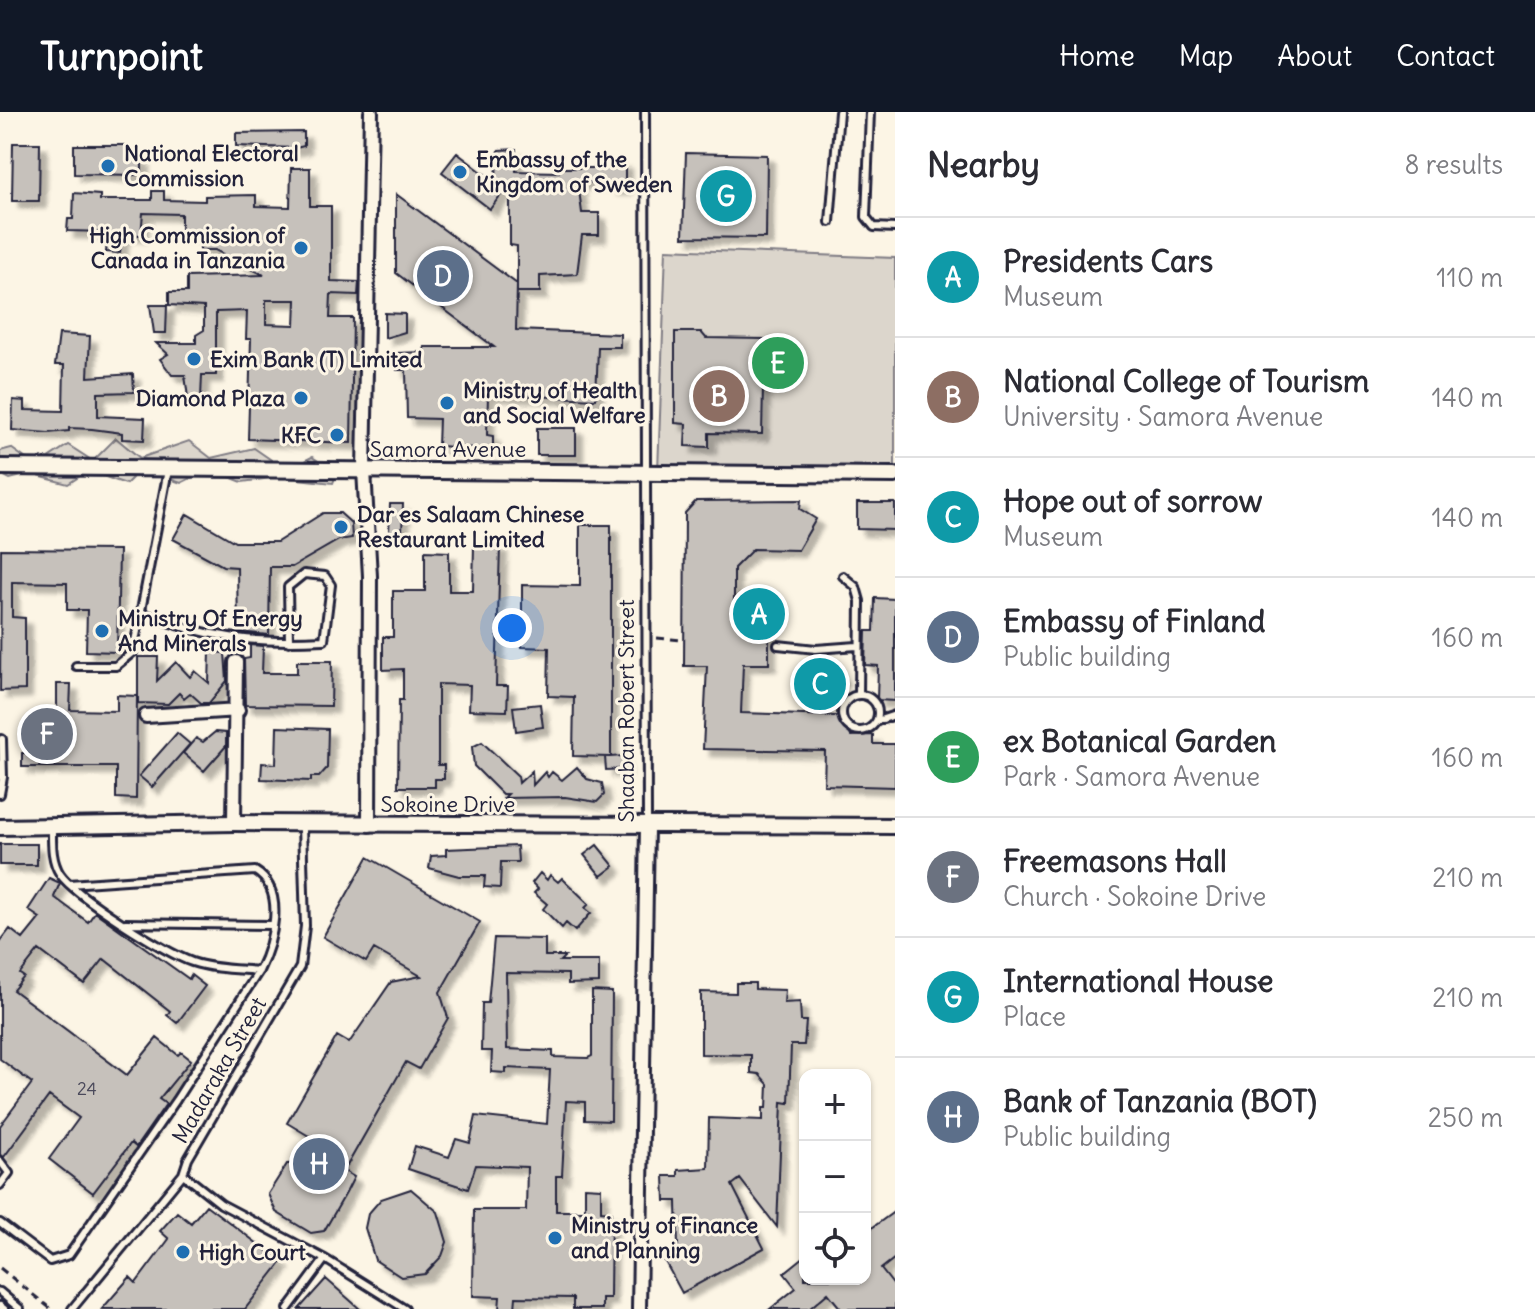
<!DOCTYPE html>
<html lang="en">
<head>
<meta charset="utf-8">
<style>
  :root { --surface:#fff; --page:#f7f7f7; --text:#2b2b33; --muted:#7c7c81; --line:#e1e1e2; --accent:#111827 }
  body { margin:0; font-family:Delius,sans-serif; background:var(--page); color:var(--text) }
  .controls { position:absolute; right:24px; bottom:24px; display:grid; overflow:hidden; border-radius:16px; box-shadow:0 2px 6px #0004 }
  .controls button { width:72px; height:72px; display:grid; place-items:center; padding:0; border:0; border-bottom:2px solid var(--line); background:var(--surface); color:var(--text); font:40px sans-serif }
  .you { position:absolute; left:512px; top:516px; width:28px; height:28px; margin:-20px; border:6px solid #fff; border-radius:50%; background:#1a73e8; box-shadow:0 0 0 12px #1a73e833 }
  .badge { display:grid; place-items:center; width:52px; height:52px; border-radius:50%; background:var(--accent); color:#fff; font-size:26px; font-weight:700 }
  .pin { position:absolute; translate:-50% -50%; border:4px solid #fff; box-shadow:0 2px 8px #0006 }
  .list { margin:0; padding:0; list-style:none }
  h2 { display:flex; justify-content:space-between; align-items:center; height:104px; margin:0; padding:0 32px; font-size:34px }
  h2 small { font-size:26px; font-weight:400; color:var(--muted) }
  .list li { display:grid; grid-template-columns:52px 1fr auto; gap:24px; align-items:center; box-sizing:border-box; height:120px; padding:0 32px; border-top:2px solid var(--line) }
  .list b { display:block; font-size:30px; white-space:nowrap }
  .list p { margin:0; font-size:26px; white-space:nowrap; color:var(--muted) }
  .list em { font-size:26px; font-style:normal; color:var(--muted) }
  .icon { flex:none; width:44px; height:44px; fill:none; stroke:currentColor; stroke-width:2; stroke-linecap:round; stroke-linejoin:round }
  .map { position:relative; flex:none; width:895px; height:1197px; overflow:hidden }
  header { display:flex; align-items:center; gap:48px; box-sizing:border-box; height:112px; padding:0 40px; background:var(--accent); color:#fff }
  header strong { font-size:38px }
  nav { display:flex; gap:44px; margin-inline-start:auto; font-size:28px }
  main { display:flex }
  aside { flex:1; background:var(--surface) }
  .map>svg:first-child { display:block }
  .green { fill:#dcd6cc; stroke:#7f7c84; stroke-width:2 }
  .building { fill:#c6c1bb; stroke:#22223b; stroke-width:2; fill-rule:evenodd; filter:url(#shadow) }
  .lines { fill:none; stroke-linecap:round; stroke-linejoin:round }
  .service-casing { stroke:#22223b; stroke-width:12 }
  .minor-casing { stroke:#22223b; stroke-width:18 }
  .tertiary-casing { stroke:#22223b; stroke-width:20 }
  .path { stroke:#22223b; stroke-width:3; stroke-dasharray:8 6; stroke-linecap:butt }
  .service { stroke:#fcf5e5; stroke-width:6 }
  .minor { stroke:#fcf5e5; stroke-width:12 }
  .tertiary { stroke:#fcf5e5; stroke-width:14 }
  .poi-dot { fill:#1f6fb2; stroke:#fcf5e5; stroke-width:3 }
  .labels { text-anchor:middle; stroke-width:6; stroke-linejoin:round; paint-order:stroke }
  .number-label { font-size:18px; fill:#4b4a5b }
  .poi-label { font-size:22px; font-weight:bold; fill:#22223b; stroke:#fcf5e5; text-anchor:start }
  .street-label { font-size:22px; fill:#22223b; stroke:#fcf5e5 }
</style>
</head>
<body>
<header>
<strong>Turnpoint</strong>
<nav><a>Home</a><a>Map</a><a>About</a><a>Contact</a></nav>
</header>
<main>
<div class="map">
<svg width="895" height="1197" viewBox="0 0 895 1197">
  <defs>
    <filter id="shadow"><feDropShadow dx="7" dy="7" stdDeviation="2" flood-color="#0004"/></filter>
  </defs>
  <rect width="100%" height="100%" fill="#fcf5e5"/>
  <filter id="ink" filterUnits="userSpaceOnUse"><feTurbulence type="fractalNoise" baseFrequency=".0125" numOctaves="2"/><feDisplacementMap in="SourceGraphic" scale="16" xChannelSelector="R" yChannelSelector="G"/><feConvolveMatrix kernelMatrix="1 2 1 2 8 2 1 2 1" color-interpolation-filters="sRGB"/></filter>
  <g filter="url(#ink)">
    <path class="green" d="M666,137L895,146V356L658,359Z
      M116,326L140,346L189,329L211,346L254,336L286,358L312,345L337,361L333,371L279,365L242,370L209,357L181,371L141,357L126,372L88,359L68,372L30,362L10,367L0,362V339L11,336L36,354L68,333L93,349Z"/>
    <path class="building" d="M304,20V34L296,36L236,34V21Z
      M13,31H40L39,89H12Z
      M74,33H126V38H134V46H142V63L74,62Z
      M516,37V59L559,60V56H596V50H625V76H610V71L578,70L582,101H599V123H582L577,162L540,164V180H517V134L510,133V71L490,97L442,60L457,41L495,70L499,38Z
      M686,41L767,43L766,126L683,125Z
      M291,56H310V94H331V169L359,170L358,183L331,182L330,206H353L351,331L248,327L251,227H246L247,199L216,200V263H202L201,286H188L185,263H172L160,247L168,242L156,231H196V223L204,218V195L169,193V180H187V165L264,163L215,138H200V123H181V102L143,101L141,123L122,122L120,141L106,140L108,120L67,119L68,107H73L74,81L100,83V88H152V79H164V88L205,89V84L256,83V94L290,95ZM266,188H296L295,213L266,212Z
      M396,82L517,172L516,218L620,222V235H598L596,287L488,282L487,323L493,324V337L438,334L439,307L407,306L406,258H397V241L424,240V235H494L396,161Z
      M150,193H167L166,221H154Z
      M385,201L405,202V220L385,226Z
      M675,220H701L706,226L764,227L762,322L709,321V335L685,334L686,312L675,311Z
      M59,222L90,224L88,265L133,262L134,280L98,281V304L145,306L144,328L122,327V321L92,317L69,316V319L48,321L12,318L13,288L25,289V298L63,299L64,253H55Z
      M537,316H576V343H537Z
      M801,388L800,397L816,407L798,438L753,437L734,456V494L777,495L776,510H769V552H743L741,601L837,604L851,624L873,623V632H895V675L824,673L825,639L703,637L707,554H684L685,401L696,389Z
      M857,391H895V418L857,417Z
      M390,392H403L402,422L389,421Z
      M323,401H340L351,411L352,426L339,428L292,455H270L269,523L238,520L237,455L223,454L173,427L187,402L235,430H277Z
      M580,413H611V645L623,644L624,657L606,658L605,645H610L573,644L574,585L548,584L549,536L522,535V473L580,474Z
      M474,433L500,434L496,574H508L507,599L469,598L470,573L438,572V653H444V667H435V675H398L399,588H403V557L383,558V525H393V479H425V439L449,440V479H473Z
      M1,437L119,438L117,540L86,539L87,498H67V471L12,470V505L25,506V578L0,579Z
      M875,486L895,487V589L877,588L878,554L865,553L866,519H874Z
      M250,533L263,534L262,561H297V549H332L331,594L245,593L244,547L250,546Z
      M210,540L225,541L227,569L209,591H201L190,581L184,586L179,581L168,592L138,591V545H158L157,569L176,550L190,565L195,559L209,571Z
      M809,553L819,564L830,553L842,565L818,592L798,564Z
      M57,572H71L70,598L117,599V583L137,584L136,687L116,686V655H22V641H32V608H38V600H57Z
      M540,592L543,615L516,619L513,595Z
      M277,615L328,617L327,656L319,665H311V669L261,667L262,651L276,652Z
      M215,620L226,621V634L204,659L183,641L196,626L203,630Z
      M177,621L190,632L152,675L139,664Z
      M482,630L518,664L519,671L532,659L533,673L545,660L548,665L552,660L562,668L577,655L587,667L602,671L604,683L597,690L565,685L504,686L508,682H502L474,654L472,635Z
      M0,732H37V753H0Z
      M597,733L614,754L601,764L584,743Z
      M517,734L518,750H501L500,776L484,775L485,764H459L429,756L431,744L446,743V737Z
      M368,745L480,810L440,880L448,906L419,957L406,950L344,1059L354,1065L346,1081L324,1119L311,1121L276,1100L268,1082L287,1052L299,1051L314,1027L287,1011L337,924L349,931L391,870L421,864L374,837L366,850L323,825Z
      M540,761L547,768L550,763L558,770L562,766L589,792L585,796L591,801L575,819L566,811L562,816L543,797L547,792L534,781L538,777L532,771Z
      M49,766L60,771L54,785L88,810L95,800L189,867L191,863L205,874L177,911L167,903L170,899L104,847L84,872L39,838L20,862L24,865L13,878L127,963L157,926L178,943L181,940L191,948L159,987L166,992L136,1035L131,1031L93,1081L49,1047L79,1006L49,984L4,1045L0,1043V1014L32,971L0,947V830L10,817L23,827L40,806L28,798Z
      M494,826L545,827V844H565L560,849H599V871L568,872V862L506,861L507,937L553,939V945L588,946L592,944V879L612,880L611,1009L585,1008V990L566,989L562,1064H556V1099H585V1075L601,1076V1099L611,1100L610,1186H602V1197H573V1186L516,1185L515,1197H499L500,1185L473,1184L474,1098H526L527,1055L476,1053L468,1077L408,1057L415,1034L449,1045L456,1027L470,1031L476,1004L547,1012L550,958L506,956V961L491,960L492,939H481L482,891H488Z
      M736,871H755V877L785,878L784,891L800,890L801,909H806L804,933H791L789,991L782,990L777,1115L740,1067L732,1073L764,1136L682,1181L663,1146L678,1138L677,1089H665L664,1064H678V1058L708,1056L709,1006L763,1008V996H767L768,972L759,962L751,961V943L701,942V880L736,881Z
      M411,1077L438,1100L447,1130L442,1144L425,1162L401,1165L375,1148L365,1116L368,1102L381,1087Z
      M206,1093L282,1150L245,1197H102L130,1165L136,1171L169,1127L160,1119L177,1100L191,1111Z
      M895,1099V1146L881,1157L895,1175V1197H841L828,1181L809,1197H770L796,1176L784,1161L805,1144V1167H865V1121Z
      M326,1167L360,1197H299Z"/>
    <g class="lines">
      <g class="service-casing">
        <path id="service" d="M645,0L647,712
          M870,0L866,105L874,115L895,116
          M830,110L839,0
          M843,464L856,475L860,489L859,583
          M140,500C204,526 257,532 324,528L331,473L325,464L304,462L288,475L289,530
          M778,533L816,537L857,534
          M76,554H116L133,540L168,358
          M842 601a18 18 0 1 1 36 0a18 18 0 1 1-36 0Z
          M877,609L895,603
          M0,682L3,665L2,627
          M302,713L305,814L300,855L188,1047L183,1062L221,1092L325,1147L405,1197
          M52,715C52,731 51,748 60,762C75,784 166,841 192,850C213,857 237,857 259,859
          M125,811L272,813
          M0,1049L9,1061L0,1073
          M0,1111L50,1149L69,1143L176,988L259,859C273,831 287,778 255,759L69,772
          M0,1180L20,1197
          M0,1194L4,1197
          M72,1197L183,1062
          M288,1197L325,1147"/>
      </g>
      <g class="minor-casing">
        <path id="minor" d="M146,604L238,598
          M234,711L236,550
          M369,713L370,464L364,358L371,0
          M639,1197L647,715"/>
      </g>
      <g class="tertiary-casing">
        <path id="tertiary" d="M0,355L895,363
          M0,715L234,711L895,714"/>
      </g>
      <path class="path" d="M657,526L682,528
        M0,1156L51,1197"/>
      <use href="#service" class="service"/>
      <use href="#minor" class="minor"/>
      <use href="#tertiary" class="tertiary"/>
    </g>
  </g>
  <g class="poi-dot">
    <circle cx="108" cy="54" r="8"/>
    <circle cx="460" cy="60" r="8"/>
    <circle cx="301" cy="136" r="8"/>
    <circle cx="194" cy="247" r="8"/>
    <circle cx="301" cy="286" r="8"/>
    <circle cx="447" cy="291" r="8"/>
    <circle cx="337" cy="323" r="8"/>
    <circle cx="341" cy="415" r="8"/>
    <circle cx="102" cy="519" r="8"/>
    <circle cx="555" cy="1126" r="8"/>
    <circle cx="183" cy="1140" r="8"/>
  </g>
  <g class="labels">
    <g class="number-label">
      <text x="87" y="983">24</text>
    </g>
    <g class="poi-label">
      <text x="124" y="49">National Electoral<tspan x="124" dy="25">Commission</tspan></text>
      <text x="476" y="55">Embassy of the<tspan x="476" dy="25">Kingdom of Sweden</tspan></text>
      <text x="285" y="131" text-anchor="end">High Commission of<tspan x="285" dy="25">Canada in Tanzania</tspan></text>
      <text x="210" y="255">Exim Bank (T) Limited</text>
      <text x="463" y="286">Ministry of Health<tspan x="463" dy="25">and Social Welfare</tspan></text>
      <text x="285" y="294" text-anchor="end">Diamond Plaza</text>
      <text x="321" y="331" text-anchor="end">KFC</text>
      <text x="357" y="410">Dar es Salaam Chinese<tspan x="357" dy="25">Restaurant Limited</tspan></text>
      <text x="118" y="514">Ministry Of Energy<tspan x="118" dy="25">And Minerals</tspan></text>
      <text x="571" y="1121">Ministry of Finance<tspan x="571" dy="25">and Planning</tspan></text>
      <text x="199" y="1148">High Court</text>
    </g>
    <g class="street-label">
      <text x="448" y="345">Samora Avenue</text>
      <text transform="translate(626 599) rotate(-90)" y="8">Shaaban Robert Street</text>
      <text x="448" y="700">Sokoine Drive</text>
      <text transform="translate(219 958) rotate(-60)" y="8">Madaraka Street</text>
    </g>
  </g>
</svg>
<div class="controls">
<button>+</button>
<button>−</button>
<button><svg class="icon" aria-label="locate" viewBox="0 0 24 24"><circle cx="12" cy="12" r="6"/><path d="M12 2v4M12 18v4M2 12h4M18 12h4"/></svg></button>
</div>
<div class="you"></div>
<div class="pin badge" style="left:759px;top:502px;background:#0f9aa8">A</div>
<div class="pin badge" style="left:719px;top:284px;background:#8d6e63">B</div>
<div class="pin badge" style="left:820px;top:572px;background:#0f9aa8">C</div>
<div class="pin badge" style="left:443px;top:164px;background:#5c6f8a">D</div>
<div class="pin badge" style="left:778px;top:251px;background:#2e9e5b">E</div>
<div class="pin badge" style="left:47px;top:622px;background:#6b7280">F</div>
<div class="pin badge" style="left:726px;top:84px;background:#0f9aa8">G</div>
<div class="pin badge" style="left:319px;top:1052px;background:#5c6f8a">H</div>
</div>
<aside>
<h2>Nearby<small>8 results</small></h2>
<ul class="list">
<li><span class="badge" style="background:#0f9aa8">A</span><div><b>Presidents Cars</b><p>Museum</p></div><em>110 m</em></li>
<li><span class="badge" style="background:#8d6e63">B</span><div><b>National College of Tourism</b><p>University · Samora Avenue</p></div><em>140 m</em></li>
<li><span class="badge" style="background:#0f9aa8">C</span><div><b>Hope out of sorrow</b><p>Museum</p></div><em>140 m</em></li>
<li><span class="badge" style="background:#5c6f8a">D</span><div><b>Embassy of Finland</b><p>Public building</p></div><em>160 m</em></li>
<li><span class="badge" style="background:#2e9e5b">E</span><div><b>ex Botanical Garden</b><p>Park · Samora Avenue</p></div><em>160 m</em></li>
<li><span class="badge" style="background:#6b7280">F</span><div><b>Freemasons Hall</b><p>Church · Sokoine Drive</p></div><em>210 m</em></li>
<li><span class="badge" style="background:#0f9aa8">G</span><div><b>International House</b><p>Place</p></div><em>210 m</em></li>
<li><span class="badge" style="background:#5c6f8a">H</span><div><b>Bank of Tanzania (BOT)</b><p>Public building</p></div><em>250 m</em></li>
</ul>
</aside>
</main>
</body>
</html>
